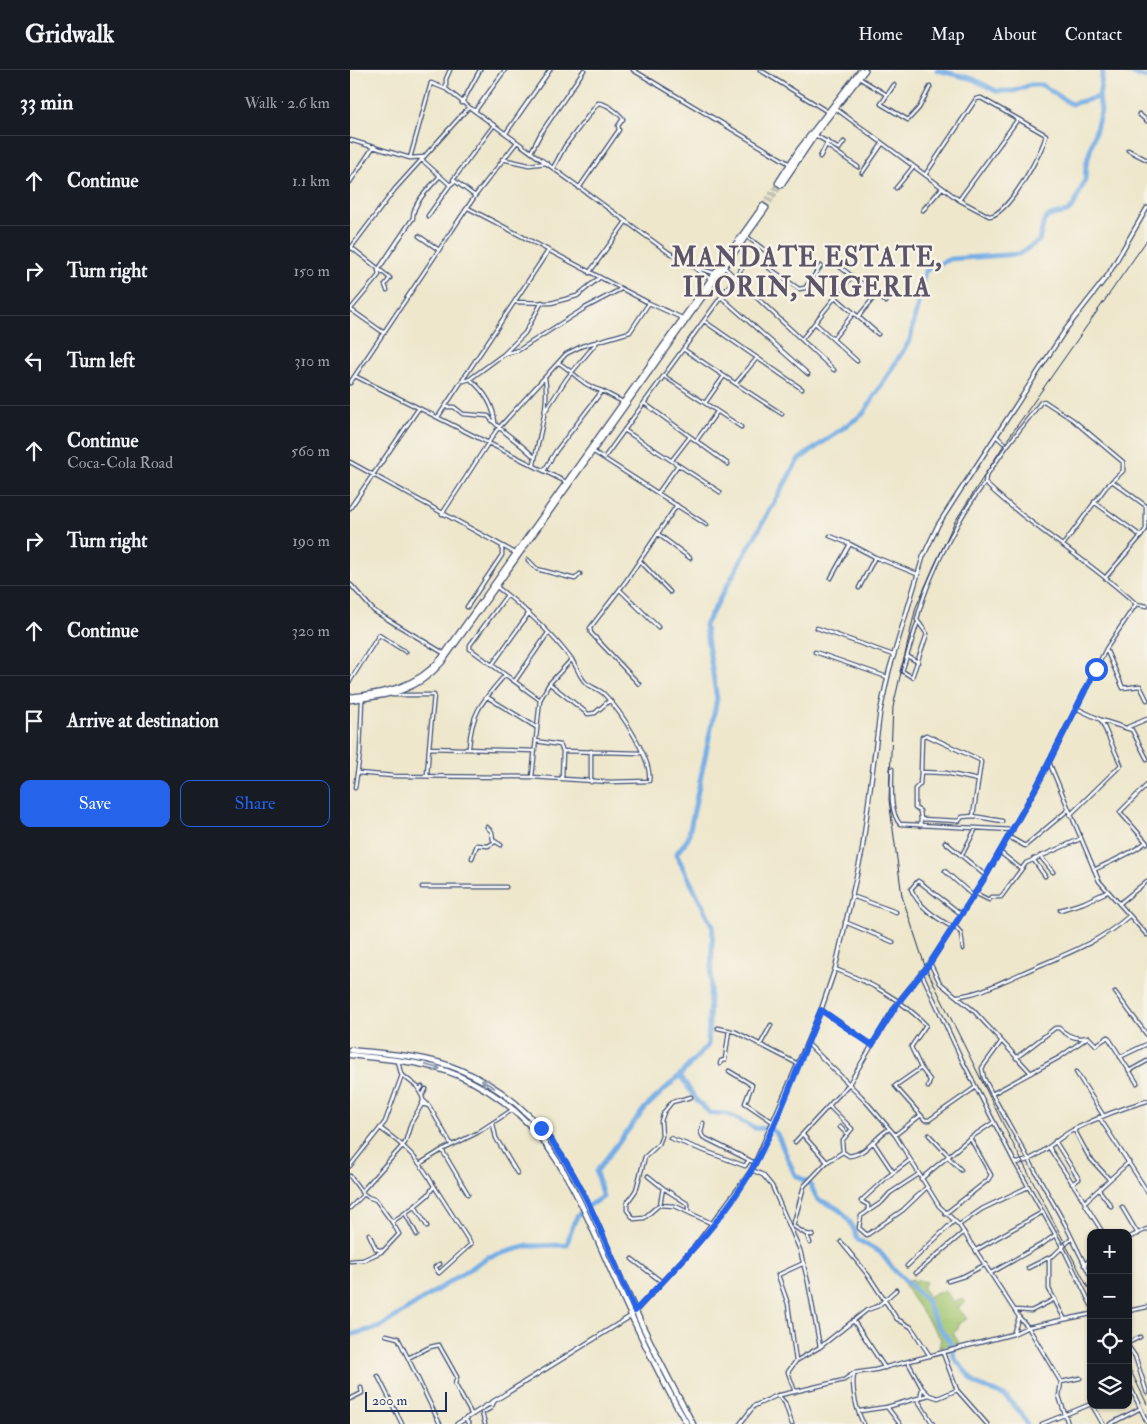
<!DOCTYPE html>
<html lang="en">
<head>
<meta charset="utf-8">
<style>
  :root { --surface:#171b24; --page:#20242c; --text:#f1f3f6; --muted:#9ea1a6; --line:#363941; --accent:#2563eb }
  body { margin:0; font-family:"IM FELL Double Pica",serif; background:var(--page); color:var(--text) }
  .controls { position:absolute; right:15px; bottom:15px; display:grid; overflow:hidden; border-radius:10px; box-shadow:0 1px 4px #0004 }
  .controls button { width:45px; height:45px; display:grid; place-items:center; padding:0; border:0; border-bottom:1px solid var(--line); background:var(--surface); color:var(--text); font:25px sans-serif }
  .scale { position:absolute; left:15px; bottom:12px; width:82px; box-sizing:border-box; padding-left:5px; border:2px solid #1b2f5e; border-top:0; font-size:14px; line-height:18px; white-space:nowrap; color:#1b2f5e; -webkit-text-stroke:4px #f7f3e8; paint-order:stroke }
  .stop { position:absolute; width:15px; height:15px; margin:-11px; border:4px solid #2563eb; border-radius:50%; background:#fff }
  .stop.end { background:#2563eb; border-color:#fff; box-shadow:0 1px 5px #0008 }
  .list { margin:0; padding:0; list-style:none }
  h2 { display:flex; justify-content:space-between; align-items:center; height:65px; margin:0; padding:0 20px; font-size:21px }
  h2 small { font-size:16px; font-weight:400; color:var(--muted) }
  .list li { display:grid; grid-template-columns:32px 1fr auto; gap:15px; align-items:center; box-sizing:border-box; height:90px; padding:0 20px; border-top:1px solid var(--line) }
  .list b { display:block; font-size:19px; white-space:nowrap }
  .list p { margin:0; font-size:16px; white-space:nowrap; color:var(--muted) }
  .list em { font-size:16px; font-style:normal; color:var(--muted) }
  .actions { display:flex; gap:10px; padding:15px 20px }
  .actions a { flex:1; padding:11px 0; border:1px solid var(--accent); border-radius:10px; text-align:center; font-size:18px; color:var(--accent) }
  .actions .main { background:var(--accent); color:#fff }
  .icon { flex:none; width:28px; height:28px; fill:none; stroke:currentColor; stroke-width:2; stroke-linecap:round; stroke-linejoin:round }
  .map { position:relative; flex:none; width:797px; height:1354px; overflow:hidden }
  header { display:flex; align-items:center; gap:30px; box-sizing:border-box; height:70px; padding:0 25px; background:var(--surface); border-bottom:1px solid var(--line) }
  header strong { font-size:24px }
  nav { display:flex; gap:28px; margin-inline-start:auto; font-size:18px }
  main { display:flex }
  aside { flex:1; background:var(--surface) }
  .map>svg:first-child { display:block }
  .green { fill:#a3c66f; stroke:#5f7a66 }
  .lines { fill:none; stroke-linecap:round; stroke-linejoin:round }
  .river { stroke:#76ade5; stroke-width:5 }
  .primary-tunnel { stroke:#c4c2b6; stroke-width:4.5; stroke-dasharray:4.5 2; stroke-linecap:butt }
  .minor-casing { stroke:#3b4b6e; stroke-width:5 }
  .tertiary-casing { stroke:#3b4b6e; stroke-width:5.5 }
  .primary-casing { stroke:#3b4b6e; stroke-width:7 }
  .minor { stroke:#fff; stroke-width:2.5 }
  .tertiary { stroke:#fff; stroke-width:3 }
  .primary { stroke:#fff; stroke-width:4.5 }
  .rail { stroke:#1b2f5e; stroke-width:1 }
  .oneway { stroke:#8d97ae }
  .route { stroke:#2563eb; stroke-width:6 }
  .labels { text-anchor:middle; stroke-width:5; stroke-linejoin:round; paint-order:stroke }
  .district-label { font-size:26px; font-weight:bold; letter-spacing:1px; fill:#5c5468; stroke:#f7f3e8 }
</style>
</head>
<body>
<header>
<strong>Gridwalk</strong>
<nav><a>Home</a><a>Map</a><a>About</a><a>Contact</a></nav>
</header>
<main>
<aside>
<h2>33 min<small>Walk · 2.6 km</small></h2>
<ul class="list">
<li><svg class="icon" aria-label="ahead" viewBox="0 0 24 24"><path d="M12 20V5M6 11l6-6 6 6"/></svg><div><b>Continue</b></div><em>1.1 km</em></li>
<li><svg class="icon" aria-label="right" viewBox="0 0 24 24"><path d="M7 20v-9h11M14 6l5 5-5 5"/></svg><div><b>Turn right</b></div><em>150 m</em></li>
<li><svg class="icon" aria-label="left" viewBox="0 0 24 24"><path d="M17 20v-9H6M10 6l-5 5 5 5"/></svg><div><b>Turn left</b></div><em>310 m</em></li>
<li><svg class="icon" aria-label="ahead" viewBox="0 0 24 24"><path d="M12 20V5M6 11l6-6 6 6"/></svg><div><b>Continue</b><p>Coca-Cola Road</p></div><em>560 m</em></li>
<li><svg class="icon" aria-label="right" viewBox="0 0 24 24"><path d="M7 20v-9h11M14 6l5 5-5 5"/></svg><div><b>Turn right</b></div><em>190 m</em></li>
<li><svg class="icon" aria-label="ahead" viewBox="0 0 24 24"><path d="M12 20V5M6 11l6-6 6 6"/></svg><div><b>Continue</b></div><em>320 m</em></li>
<li><svg class="icon" aria-label="arrive" viewBox="0 0 24 24"><path d="M6 21V4h12l-3 4 3 4H6"/></svg><div><b>Arrive at destination</b></div></li>
</ul>
<div class="actions"><a class="main">Save</a><a>Share</a></div>
</aside>
<div class="map">
<svg width="797" height="1354" viewBox="0 0 797 1354">
  <rect width="100%" height="100%" fill="#f7f3e8"/>
  <filter id="ink" filterUnits="userSpaceOnUse"><feTurbulence type="fractalNoise" baseFrequency=".02" numOctaves="2"/><feDisplacementMap in="SourceGraphic" scale="10" xChannelSelector="R" yChannelSelector="G"/><feConvolveMatrix kernelMatrix="1 2 1 2 8 2 1 2 1" color-interpolation-filters="sRGB"/></filter>
  <filter id="wash" filterUnits="userSpaceOnUse"><feTurbulence type="fractalNoise" baseFrequency=".0096" numOctaves="4" result="noise"/><feDisplacementMap in="SourceGraphic" scale="20" xChannelSelector="R" yChannelSelector="G"/><feGaussianBlur stdDeviation="1.12" result="paint"/><feColorMatrix in="noise" values="0 0 0 0 0 0 0 0 0 0 0 0 0 0 0 0 0 1.4 0 .05"/><feComposite in="paint" operator="in"/></filter>
  <g filter="url(#wash)">
    <rect width="100%" height="100%" fill="#eee7cc"/>
    <path class="green" d="M563,1209L564,1214L567,1210L576,1212L573,1218L579,1227L594,1220L604,1232L612,1228L616,1232L608,1237L617,1249L608,1254V1259L603,1263L609,1273L589,1277L591,1269L561,1226L553,1211Z"/>
    <g class="lines">
      <path class="river" d="M587,0L623,9L646,21H664L680,15H692L721,34L749,27
        M772,0L797,8
        M330,1005L347,1031L360,1043L378,1044L405,1058L421,1059L427,1064L445,1105L460,1114L468,1130C493,1138 500,1147 508,1170L530,1182L544,1200L576,1230L585,1251L600,1272L605,1289L626,1314L655,1326L672,1344L677,1354
        M0,1265L30,1257L138,1187L178,1176L217,1175C223,1148 227,1141 253,1127L246,1102L295,1038L330,1005L358,975L363,856L326,784L338,769L367,629L355,555L448,390L513,344L560,270L575,201L600,189L669,184L689,171L694,151L699,146L717,142L723,137L735,110L736,95L751,41L749,27L753,0"/>
    </g>
  </g>
  <g filter="url(#ink)">
    <g class="lines">
      <path class="primary-tunnel" d="M413,136L428,113
        M416,138L431,115"/>
      <g class="minor-casing">
        <path id="minor" d="M100,0L96,9V19L119,37
          M283,0L440,94
          M410,0L478,42
          M509,8L537,25
          M544,15L531,34L558,50L569,38L580,17
          M112,33L130,0
          M485,38L609,130L639,146C657,146 693,82 696,65L668,49L609,130
          M125,41L155,0
          M789,44L797,51
          M156,63L200,0
          M465,65L489,79
          M0,70L60,88L74,87
          M477,71L476,75L508,97
          M489,79L494,72
          M778,80L797,90
          M181,82L191,63L234,0
          M470,87L476,75
          M60,88L81,13L96,19
          M71,89L100,115L105,111L125,126
          M152,89L179,95L197,93
          M203,98L215,76L248,33C256,33 269,43 273,49L268,56L269,60L229,118
          M512,103L532,74
          M575,105L626,29L631,28L668,49
          M103,110L144,55
          M0,112L24,76
          M546,118L563,97
          M118,138L299,233L332,248
          M573,140L592,118
          M78,146L100,115
          M69,166L89,180
          M396,166L421,185L417,194L419,198L449,219L455,218L471,196
          M2,178L40,208L35,215L37,220
          M0,179L45,119L119,37L318,182L341,196L364,203
          M374,197L484,300
          M490,197L536,232
          M346,199L362,210
          M239,203L275,153
          M484,226L528,264
          M371,227L458,304
          M165,232L201,233L227,226L249,208
          M0,239L34,263
          M0,240L29,205L28,200L63,148C62,134 80,117 90,106
          M508,247L526,225
          M354,251L452,319
          M465,253L507,291
          M452,269L502,206
          M483,269L503,244
          M333,279L432,344
          M154,284L175,263L192,232
          M209,293C225,303 233,316 252,321
          M5,306L216,412
          M314,306L391,357
          M120,309L154,284L169,280L235,238L271,219
          M114,311L120,309C134,321 144,335 145,353
          M0,313L125,126L167,72
          M386,313L407,288
          M294,333L378,394
          M355,333L374,306
          M95,337H104L113,344L138,346C151,362 170,372 185,388
          M194,343L217,308L248,271
          M88,347L198,181
          M274,360L370,422
          M646,366L657,376L636,406L635,413C682,458 739,490 786,534L797,536
          M346,371L367,342
          M657,376L691,332L694,331L723,350L773,392V401L756,417L713,475
          M244,382L357,455
          M254,388L395,194
          M322,390L339,368
          M0,392L167,484
          M184,395C188,366 200,337 195,308
          M194,401L206,381L252,321L271,331
          M308,423L328,395
          M744,432L791,466L796,459V436L762,411
          M0,438L69,338
          M92,444L146,361L216,284L232,276L280,262L299,233
          M308,464L340,488
          M480,466L500,474
          M178,490L187,499L225,509L230,504
          M290,491L320,522
          M481,508L500,474L525,487L567,504
          M755,508L791,466
          M1,515L24,541L95,584
          M509,518L525,487
          M270,520L308,557
          M157,525L120,575V579L190,630
          M117,537L152,485V477
          M567,554L557,586L568,592
          M467,558L543,585
          M756,579L773,618L790,616L797,630
          M465,582L537,607
          M557,586L552,601L562,607L577,564L567,550C576,510 609,445 635,413
          M142,595L179,543
          M0,611L29,565L56,582
          M165,611L198,563
          M200,614L238,644L245,643L260,630
          M289,614L241,563L240,558L276,511L327,435
          M42,625H84L79,678
          M137,627L186,657
          M726,638L751,650L782,660L797,689
          M778,657L797,649
          M186,671L210,675L213,681L291,683
          M119,677C122,641 132,632 155,605
          M241,681V712
          M699,692L749,811L797,865
          M542,699C542,714 539,742 550,754L663,760
          M7,703L44,706L182,707L260,712L299,711C303,690 270,640 254,624C249,619 240,617 235,612C229,606 227,596 221,589C201,562 174,538 147,517
          M77,705L79,678L185,681
          M182,707L190,630L199,614L222,589
          M212,709L213,681
          M797,715L770,742L797,773
          M5,718L10,684L12,629
          M720,745L771,695L751,650
          M623,746L631,692L630,690L576,665L572,667L571,702L596,703L628,710
          M571,749L570,741L565,738V719L570,714L571,702
          M570,756L571,749L609,751L612,747L623,746L652,751
          M137,757L142,762L143,770L151,775
          M659,767L675,776L718,740
          M595,772L636,806
          M651,783L671,799
          M612,785L626,758
          M690,786L703,802
          M122,788L127,775L138,776L145,772
          M683,789L695,806
          M744,800C761,791 782,784 796,772
          M595,801L622,825
          M72,817H156
          M625,823L639,830L641,827H651L676,793L730,769
          M502,826L546,842
          M769,834L797,811
          M710,840L733,833L757,822
          M495,852L543,872
          M604,855L611,863L613,879
          M602,857C585,847 569,837 561,819L568,811L571,813L611,844
          M580,893L590,913L623,940L681,1003
          M485,899C519,912 550,928 576,955L561,977L571,998L545,1016L575,1050H579L626,1017
          M571,902L612,990L665,1093C687,1092 706,1068 725,1059C749,1047 772,1038 797,1031
          M765,922L797,965
          M608,926C630,924 649,913 670,904C709,886 745,876 779,846
          M471,940L521,974
          M368,958L386,962L448,994
          M738,967L710,987L642,1024L715,1154L741,1207
          M457,973L511,1026L545,1065L589,1136L609,1155L669,1247L678,1257L711,1312L709,1326L718,1354
          M410,975L421,955
          M770,987L797,974
          M666,988L705,958H709C717,966 727,970 738,967L746,975L758,967L787,1013
          M48,991L51,1004L70,1019
          M370,994L371,991L375,990L379,960
          M571,998L580,1010L578,1017
          M379,1001L402,1015L395,1033L423,1052
          M779,1001L797,991
          M726,1002L753,1045
          M642,1024L634,1008L632,998L651,972
          M72,1026L69,1021L72,1017
          M341,1027L322,1032L314,1042L311,1051L312,1066L309,1074L295,1087L286,1120L277,1133V1140L284,1149L294,1148L309,1135L325,1136L363,1154
          M73,1030L72,1026L76,1019
          M79,1036L101,1074
          M480,1037L502,1059L492,1071L493,1082
          M749,1047L797,1121
          M353,1053L351,1063L353,1067L399,1090
          M143,1054L146,1068L167,1103
          M490,1057L497,1064
          M30,1058C55,1076 69,1089 84,1116
          M724,1059L739,1087L759,1109
          M453,1065L477,1092L493,1082L499,1086C517,1084 524,1068 539,1059
          M545,1065L571,1045
          M579,1065L599,1086
          M320,1068L395,1096L399,1090L405,1093
          M705,1071L729,1109L722,1114
          M445,1072L499,1014L547,933L580,893L636,806L688,714L756,579L786,534
          M523,1072L543,1102
          M699,1077C704,1087 735,1130 735,1134L753,1163
          M598,1087L611,1100
          M71,1093L92,1080
          M665,1093L713,1178L741,1235
          M0,1096L35,1052L52,1005
          M402,1100L413,1105L422,1116L450,1180L458,1212L470,1277
          M569,1104L540,1123L532,1132L511,1146L509,1158L517,1165L553,1140L576,1118
          M0,1106L11,1121
          M298,1106L313,1118L310,1135
          M571,1109L620,1068L644,1052
          M313,1118L338,1134V1142
          M749,1120L761,1136
          M118,1124L92,1080L127,1063L162,1040
          M736,1131L779,1092
          M65,1136L55,1143L67,1165
          M772,1137L788,1164
          M0,1138L14,1124
          M518,1141V1135L511,1131L536,1108L560,1090
          M595,1144L638,1110L641,1105L620,1068
          M42,1152L26,1130L18,1127L11,1122L55,1073L61,1053L72,1034L79,1036L73,1030L72,1034
          M609,1155L632,1139L678,1117
          M77,1156L65,1136L78,1125L84,1116L121,1174L89,1203L85,1197L90,1194
          M443,1156L454,1116L477,1092
          M443,1156L456,1164L463,1165
          M19,1164L26,1179L33,1181L49,1164L42,1152L55,1143
          M457,1165L460,1173
          M778,1168L797,1159
          M491,1172L518,1205L547,1249L561,1257L580,1286
          M626,1180L691,1143
          M699,1188V1219L714,1248
          M282,1189L312,1212
          M0,1191L13,1190L31,1182
          M734,1195L741,1189
          M557,1196L604,1151
          M678,1198L704,1185L721,1169
          M566,1203L614,1162
          M641,1203L694,1173L705,1165
          M598,1211L614,1206L636,1194
          M665,1240L681,1241L705,1229
          M778,1241L797,1237
          M503,1250L535,1298
          M663,1264L669,1247
          M36,1265L48,1268L58,1288L80,1277L89,1275L107,1307L105,1314L122,1345
          M778,1273L790,1267
          M778,1276L785,1286L797,1323
          M593,1283L607,1320L637,1354
          M58,1288L90,1354
          M446,1291L470,1277L517,1240L528,1236L546,1220
          M558,1292L572,1318L570,1329
          M504,1305C501,1318 507,1343 514,1354
          M28,1306L52,1354
          M711,1312L730,1308
          M778,1312L797,1352
          M572,1318L579,1325
          M445,1322L438,1302L446,1291L438,1234L428,1205L454,1193
          M428,1325L435,1333L442,1354
          M0,1329L12,1323L11,1318
          M567,1329L583,1354
          M742,1335L753,1354
          M537,1337L550,1354
          M510,1341L537,1337L579,1325L588,1328L607,1320
          M115,1349L119,1354
          M135,1354L132,1343L141,1338L144,1332
          M390,1354L404,1336L426,1326L494,1310L504,1303L525,1300L663,1264L678,1257L741,1244
          M692,1354L741,1334
          M760,1354L789,1339"/>
      </g>
      <g class="tertiary-casing">
        <path id="tertiary" d="M107,1354L281,1246L346,1175L402,1100L471,940L485,899L512,782L530,642L539,601L573,487L588,455L604,430L716,259L758,205L797,138"/>
      </g>
      <g class="primary-casing">
        <path id="primary" d="M428,113L449,80L511,0
          M431,115L471,56L515,0
          M0,627C35,623 67,617 91,589L413,136
          M0,630C38,625 65,623 92,592L416,138
          M0,980C36,984 73,985 108,999C207,1038 235,1130 275,1218C296,1265 318,1309 343,1354
          M0,985C36,989 73,991 107,1005C201,1044 228,1127 266,1212C288,1261 310,1308 337,1354"/>
      </g>
      <use href="#minor" class="minor"/>
      <use href="#tertiary" class="tertiary"/>
      <use href="#primary" class="primary"/>
      <path class="rail" d="M741,1223L662,1072L575,896L552,826L539,730L543,637L566,537L604,453L657,370L797,170
        M778,1295L797,1334"/>
    </g>
    <defs><path id="oneway-shaft" d="M-6 0H5M1.5-3L5.5 0L1.5 3" fill="none" stroke-width="1.6" stroke-linecap="round" stroke-linejoin="round" transform="scale(1.25)"/></defs>
    <g class="oneway">
      <use href="#oneway-shaft" transform="translate(83 997) rotate(15)"/>
      <use href="#oneway-shaft" transform="translate(138 1014) rotate(-149)"/>
    </g>
  </g>
  <g class="lines" filter="url(#ink)">
    <path class="route" d="M191,1058C234,1107 258,1181 285,1241C324,1199 373,1151 401,1101C429,1052 449,992 471,940L522,975L548,933L580,893L636,806L688,714L746,599"/>
  </g>
  <g class="labels">
    <g class="district-label">
      <text x="457" y="196">MANDATE ESTATE,<tspan x="457" dy="30">ILORIN, NIGERIA</tspan></text>
    </g>
  </g>
</svg>
<div class="controls">
<button>+</button>
<button>−</button>
<button><svg class="icon" aria-label="locate" viewBox="0 0 24 24"><circle cx="12" cy="12" r="6"/><path d="M12 2v4M12 18v4M2 12h4M18 12h4"/></svg></button>
<button><svg class="icon" aria-label="layers" viewBox="0 0 24 24"><path d="M12 4l9 5-9 5-9-5zM3 14l9 5 9-5"/></svg></button>
</div>
<div class="scale">200 m</div>
<div class="stop" style="left:746px;top:599px"></div>
<div class="stop end" style="left:191px;top:1058px"></div>
</div>
</main>
</body>
</html>
